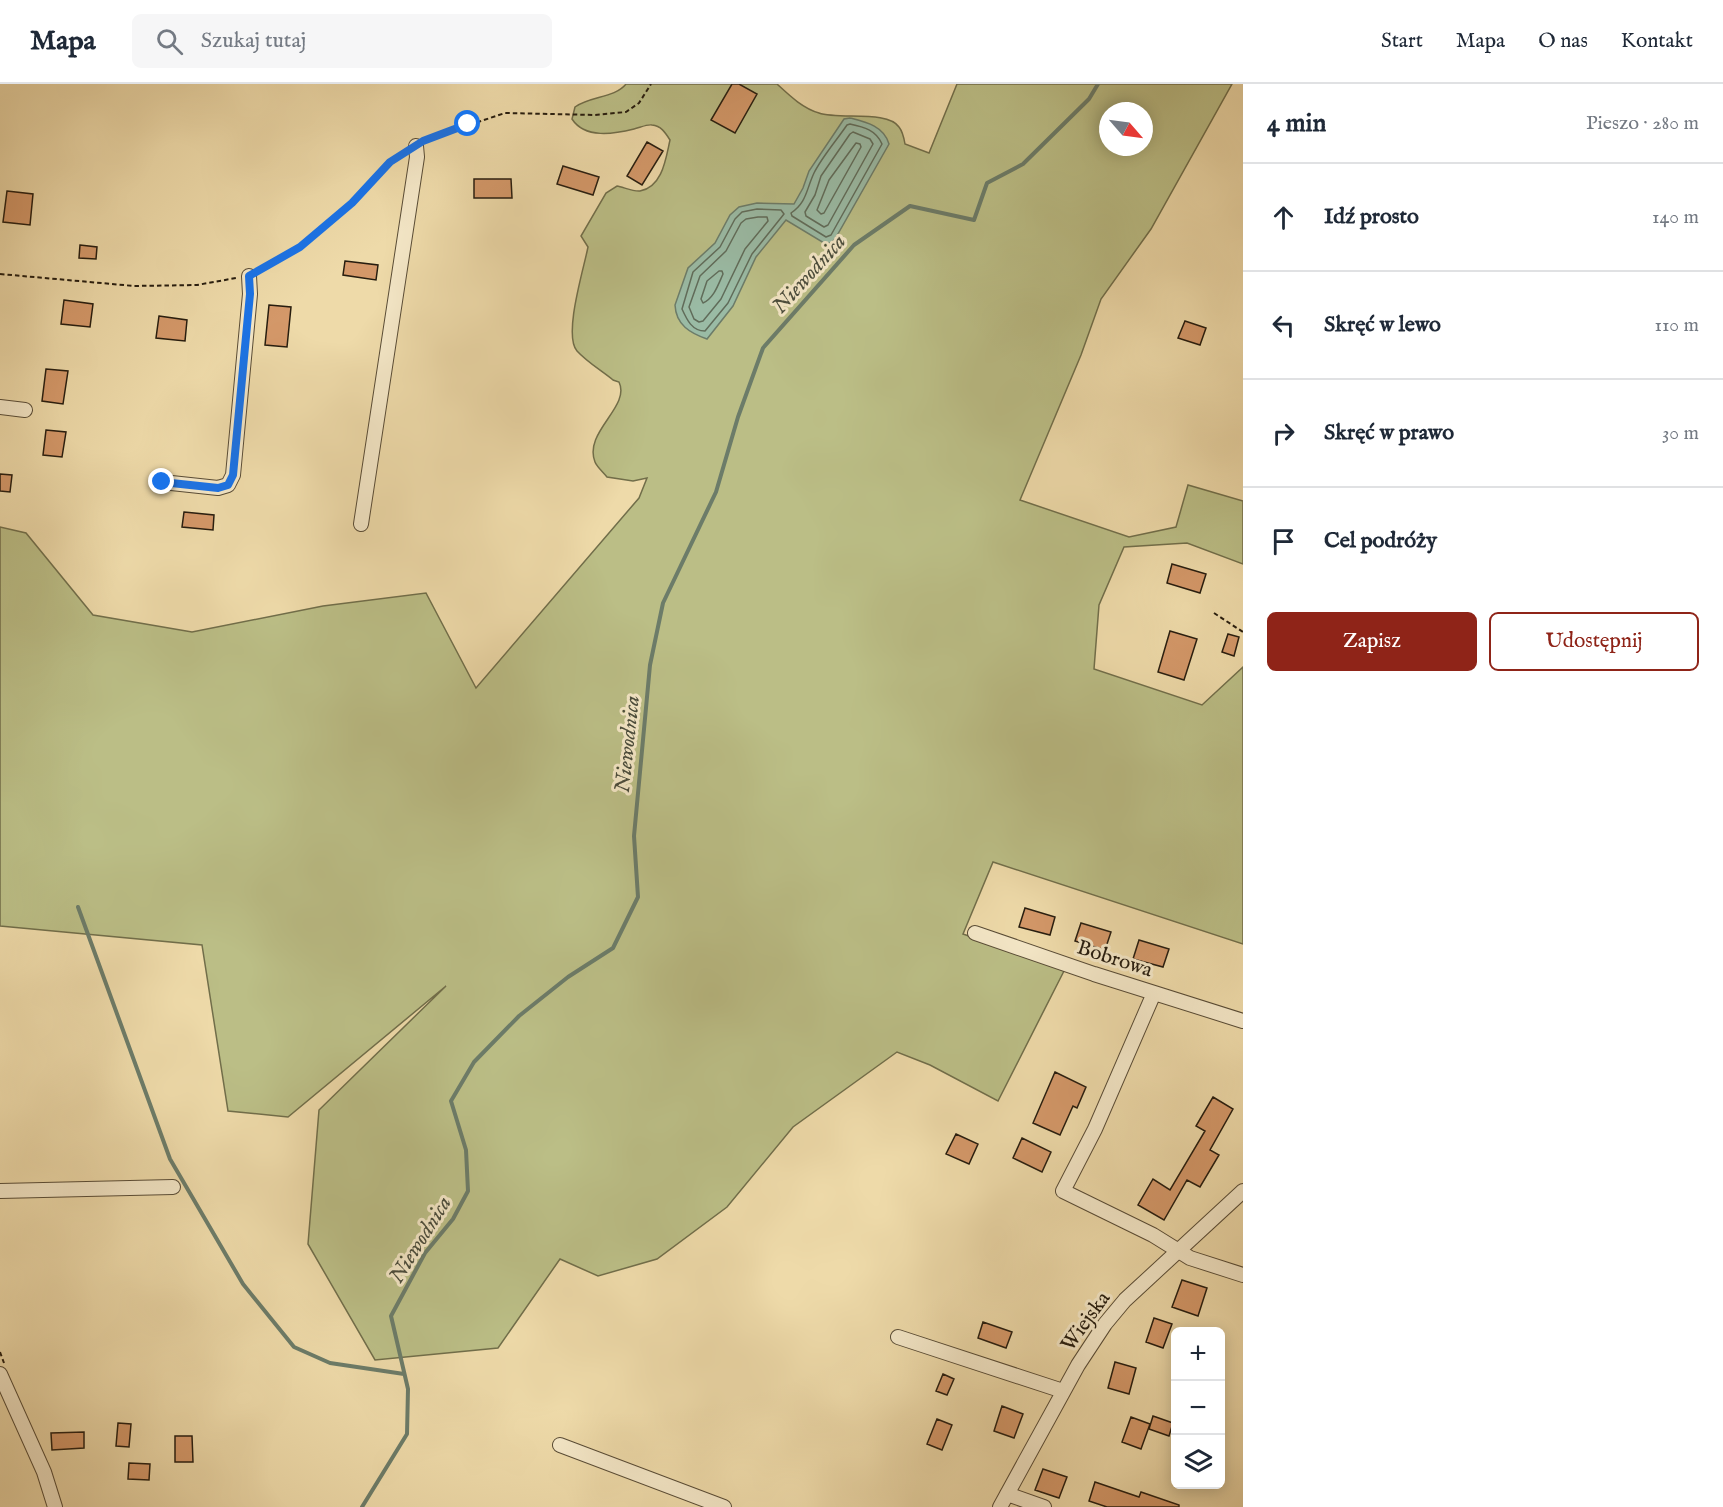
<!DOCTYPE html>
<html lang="pl">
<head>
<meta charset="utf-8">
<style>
  :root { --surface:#fff; --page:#f6f6f7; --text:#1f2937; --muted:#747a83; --line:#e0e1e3; --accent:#8f2418 }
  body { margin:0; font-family:"IM FELL English",serif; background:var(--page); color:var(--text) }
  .controls { position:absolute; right:18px; bottom:18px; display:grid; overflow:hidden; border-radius:9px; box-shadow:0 3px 15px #0003 }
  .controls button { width:54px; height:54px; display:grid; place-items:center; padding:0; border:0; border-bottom:2px solid var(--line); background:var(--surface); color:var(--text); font:30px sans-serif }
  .compass { position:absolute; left:1099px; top:18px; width:54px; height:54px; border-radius:50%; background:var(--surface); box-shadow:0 3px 15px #0003; rotate:118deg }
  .stop { position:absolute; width:18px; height:18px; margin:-14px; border:4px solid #1a73e8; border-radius:50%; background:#fff }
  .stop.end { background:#1a73e8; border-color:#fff; box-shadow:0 2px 6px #0008 }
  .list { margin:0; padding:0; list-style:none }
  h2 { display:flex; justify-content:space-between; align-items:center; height:78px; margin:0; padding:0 24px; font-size:26px }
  h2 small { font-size:20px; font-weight:400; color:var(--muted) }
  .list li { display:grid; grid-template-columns:39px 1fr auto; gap:18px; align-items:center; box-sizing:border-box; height:108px; padding:0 24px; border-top:2px solid var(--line) }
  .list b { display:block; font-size:22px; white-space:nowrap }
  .list em { font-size:20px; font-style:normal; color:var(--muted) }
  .actions { display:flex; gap:12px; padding:18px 24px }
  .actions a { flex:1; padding:14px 0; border:2px solid var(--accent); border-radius:9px; text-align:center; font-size:21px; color:var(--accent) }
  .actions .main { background:var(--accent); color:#fff }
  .icon { flex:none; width:33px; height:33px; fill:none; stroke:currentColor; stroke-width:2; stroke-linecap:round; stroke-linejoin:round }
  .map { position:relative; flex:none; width:1243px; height:1423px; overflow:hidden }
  header { display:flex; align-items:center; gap:36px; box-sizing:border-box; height:84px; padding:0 30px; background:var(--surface); border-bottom:2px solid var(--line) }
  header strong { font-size:28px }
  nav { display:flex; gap:33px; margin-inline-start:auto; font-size:21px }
  .search { width:420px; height:54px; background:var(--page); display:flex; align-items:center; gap:15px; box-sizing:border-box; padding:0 21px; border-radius:9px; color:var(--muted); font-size:22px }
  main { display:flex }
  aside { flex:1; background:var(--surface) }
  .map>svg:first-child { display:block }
  .green { fill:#bbbe86; stroke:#716e4a; stroke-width:1.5; fill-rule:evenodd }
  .water { fill:#9abba5; stroke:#6c7c69; stroke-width:1.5 }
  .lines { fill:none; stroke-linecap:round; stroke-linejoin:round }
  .shore { stroke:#606c5a; stroke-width:1.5 }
  .stream { stroke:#6c7c69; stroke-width:4 }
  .building { fill:#d49869; stroke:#271d0f; stroke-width:1.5 }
  .minor-casing { stroke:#594c36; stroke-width:16 }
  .path { stroke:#271d0f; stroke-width:2; stroke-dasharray:4.5 3; stroke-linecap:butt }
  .minor { stroke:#f4e7c7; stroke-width:14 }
  .route { stroke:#1a73e8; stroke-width:8 }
  .labels { text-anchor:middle; stroke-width:6; stroke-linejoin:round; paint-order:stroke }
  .street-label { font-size:21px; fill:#271d0f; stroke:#f4e7c7 }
  .water-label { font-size:22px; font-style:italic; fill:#4a4c3c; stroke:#f4e7c7 }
</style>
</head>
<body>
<header>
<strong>Mapa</strong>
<div class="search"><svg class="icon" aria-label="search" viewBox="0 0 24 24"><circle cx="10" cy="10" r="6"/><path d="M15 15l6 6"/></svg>Szukaj tutaj</div>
<nav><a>Start</a><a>Mapa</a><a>O nas</a><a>Kontakt</a></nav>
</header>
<main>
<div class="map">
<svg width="1243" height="1423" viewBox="0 0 1243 1423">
  <rect width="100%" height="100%" fill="#eedaa9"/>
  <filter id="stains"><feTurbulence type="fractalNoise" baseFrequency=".00333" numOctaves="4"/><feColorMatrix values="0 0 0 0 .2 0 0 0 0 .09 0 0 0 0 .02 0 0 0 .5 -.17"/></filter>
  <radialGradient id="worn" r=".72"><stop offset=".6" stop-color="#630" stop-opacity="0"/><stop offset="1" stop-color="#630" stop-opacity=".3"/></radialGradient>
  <path class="green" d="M626,0H777C789,11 802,24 819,29C839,36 888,26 899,43C903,48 904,54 905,60L929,69L957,0H1232L1151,145L1101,215L1081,271L1020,416L1129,453L1176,443L1188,401L1243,417V480L1187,459L1124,463L1099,521L1094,585L1202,621L1243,583V860L993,778L963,850L1065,885L998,1017L930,981L897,968L793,1043L727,1123L657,1175L598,1192L560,1175L498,1264L375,1276L308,1160L319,1026L446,902L288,1033L228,1027L202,861L0,842V443L26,449L93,531L192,548L323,522L426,509L476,604L639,414L647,394L633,397L607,393C603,388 597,383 595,378C583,348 631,323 619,298L613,296C602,287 587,278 577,267C563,251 584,184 588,163L581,152L606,109L617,102C623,103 634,108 640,107C663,103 666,73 670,56C665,48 661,42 652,41C647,40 639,44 634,45C614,50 585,55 572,35L575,23C590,12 615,14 626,0ZM1108,27H1144V63H1108Z"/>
  <path class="water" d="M850,34C866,38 884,42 889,60L835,155L831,159H824L786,136L756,173L733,222L707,255C690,249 676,241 675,221L688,184L715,159L730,131L739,123L757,119L794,120L803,104L809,87L844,35Z"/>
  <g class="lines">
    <path class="shore" d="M850,40C864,43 876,46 882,60L831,151L826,153L792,132L791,129C807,118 806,106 814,89C822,73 836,57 847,41Z
      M853,48L870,55L873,60L828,141L824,143L806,132L805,128L815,111L821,92L850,50Z
      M856,59L860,60L861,63L824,129L821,130L817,126L829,96Z
      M757,125L781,126L784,130L752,170L728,219L705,247C692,247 687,236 682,225L693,188L720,163L735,135L742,128Z
      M758,133H767L768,137L745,165L721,215L703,237L699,238L694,235L689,223L700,192L726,167L741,139L746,135Z
      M719,187H722L723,190C718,201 714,214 703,219L701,215L707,197Z"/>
    <path class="stream" d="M78,823L170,1075L243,1200L294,1263L330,1279L404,1290
      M362,1423L407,1350L408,1305L391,1232L425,1169L453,1135L468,1107L466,1066L451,1017L474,978L519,932L568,893L613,864L638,813L634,752L650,581L663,519L716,408L738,333L763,264L854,161L910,122L974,136L987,99L1023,80L1089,15L1098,0"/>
  </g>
  <path class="building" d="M732,0H739L757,10L735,49L711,36Z
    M647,58L663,67L642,101L627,92Z
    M563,82L599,93L593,111L557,100Z
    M474,95H511L512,114H474Z
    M7,107L33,110L30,141L3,138Z
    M80,161L97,163L96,175L79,174Z
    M345,177L378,181L376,196L343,191Z
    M64,216L93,220L90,243L61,240Z
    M269,221L291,223L287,263L265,261Z
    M159,232L187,236L185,257L156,254Z
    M1185,237L1206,244L1200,261L1178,254Z
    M46,285L68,287L63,320L42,317Z
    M46,346L66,348L62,373L43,371Z
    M0,390L12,391L10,408L0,407Z
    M184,428L214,431L213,446L182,443Z
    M1172,480L1206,490L1200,509L1167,499Z
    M1170,547L1197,555L1184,596L1158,588Z
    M1228,550L1239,553L1234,572L1222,568Z
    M1025,824L1055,833L1050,851L1019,843Z
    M1081,839L1111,848L1105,866L1075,857Z
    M1139,856L1169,865L1163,883L1133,875Z
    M1055,988L1086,1003L1077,1024L1073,1022L1060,1051L1033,1039Z
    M1213,1013L1233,1025L1210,1066L1219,1071L1200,1103L1187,1096L1164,1136L1138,1121L1153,1095L1170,1106L1205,1047L1196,1042Z
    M956,1050L978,1060L969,1080L946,1070Z
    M1022,1054L1051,1068L1042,1088L1013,1074Z
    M1182,1196L1207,1204L1198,1232L1172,1223Z
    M1154,1234L1172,1240L1163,1264L1146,1258Z
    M983,1238L1012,1248L1006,1264L978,1254Z
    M1115,1278L1136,1284L1129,1310L1108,1304Z
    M943,1290L954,1295L947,1311L936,1307Z
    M1002,1322L1023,1330L1014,1354L994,1347Z
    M1153,1332L1173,1339L1169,1352L1149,1345Z
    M1131,1333L1150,1340L1141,1365L1122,1358Z
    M937,1335L952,1341L942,1366L927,1360Z
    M118,1339L131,1340L129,1363L116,1362Z
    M84,1348V1364L52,1366L51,1349Z
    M175,1352H192L193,1378H175Z
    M129,1379L150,1380L149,1396L128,1395Z
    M1043,1385L1067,1393L1059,1414L1035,1406Z
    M1095,1398L1139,1413L1141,1408L1179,1421V1423H1107L1089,1417Z"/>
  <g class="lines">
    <g class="minor-casing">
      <path id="minor" d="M0,323L25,326
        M162,398L218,404L228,401L233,391L250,210L249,192
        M361,440L417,73L416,62
        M975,849L1094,890L1243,937
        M1154,909L1095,1045L1063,1107L1153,1151L1190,1174L1243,1191
        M0,1107L173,1103
        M898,1253L1063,1307
        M0,1290L44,1388L55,1423
        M560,1361L724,1423
        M1007,1410L1044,1423
        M1000,1423L1078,1281L1105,1240L1125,1216L1243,1107"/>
    </g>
    <path class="path" d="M427,55L505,29L595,31L626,28L639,19L651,0
      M261,186C294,169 323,145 351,120C369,103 383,83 405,69
      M0,190L134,202L197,201L236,194
      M1214,529L1243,548
      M0,1268L4,1279"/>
    <use href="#minor" class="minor"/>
  </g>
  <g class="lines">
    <path class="route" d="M162,398L218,404L228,401L233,391L250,210L249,192L300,163L352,119L390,78L423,57L468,40"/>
  </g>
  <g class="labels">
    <g class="street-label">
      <text transform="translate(1115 874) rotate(18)" y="7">Bobrowa</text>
      <text transform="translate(1085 1237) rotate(-54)" y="7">Wiejska</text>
    </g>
    <g class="water-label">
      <text transform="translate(808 189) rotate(-48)" y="8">Niewodnica</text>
      <text transform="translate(626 660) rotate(-84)" y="8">Niewodnica</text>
      <text transform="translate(419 1155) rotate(-58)" y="8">Niewodnica</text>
    </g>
  </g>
  <rect width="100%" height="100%" filter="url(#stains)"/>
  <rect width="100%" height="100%" fill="url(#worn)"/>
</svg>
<div class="controls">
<button>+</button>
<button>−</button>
<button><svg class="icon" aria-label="layers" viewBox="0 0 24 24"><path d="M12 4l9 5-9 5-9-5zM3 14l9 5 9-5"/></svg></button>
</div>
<svg class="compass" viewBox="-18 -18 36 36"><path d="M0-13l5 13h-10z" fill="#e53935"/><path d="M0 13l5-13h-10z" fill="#747a83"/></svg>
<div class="stop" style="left:468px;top:40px"></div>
<div class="stop end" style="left:162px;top:398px"></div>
</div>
<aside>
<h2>4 min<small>Pieszo · 280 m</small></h2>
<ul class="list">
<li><svg class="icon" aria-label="ahead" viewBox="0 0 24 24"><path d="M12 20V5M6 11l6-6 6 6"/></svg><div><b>Idź prosto</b></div><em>140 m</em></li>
<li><svg class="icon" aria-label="left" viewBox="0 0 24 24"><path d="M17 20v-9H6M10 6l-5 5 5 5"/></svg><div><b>Skręć w lewo</b></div><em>110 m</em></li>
<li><svg class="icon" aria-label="right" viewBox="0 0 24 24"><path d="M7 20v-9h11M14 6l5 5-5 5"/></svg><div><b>Skręć w prawo</b></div><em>30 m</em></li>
<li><svg class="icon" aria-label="arrive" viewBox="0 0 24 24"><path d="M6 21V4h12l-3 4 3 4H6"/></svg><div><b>Cel podróży</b></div></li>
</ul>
<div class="actions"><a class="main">Zapisz</a><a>Udostępnij</a></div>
</aside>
</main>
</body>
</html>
